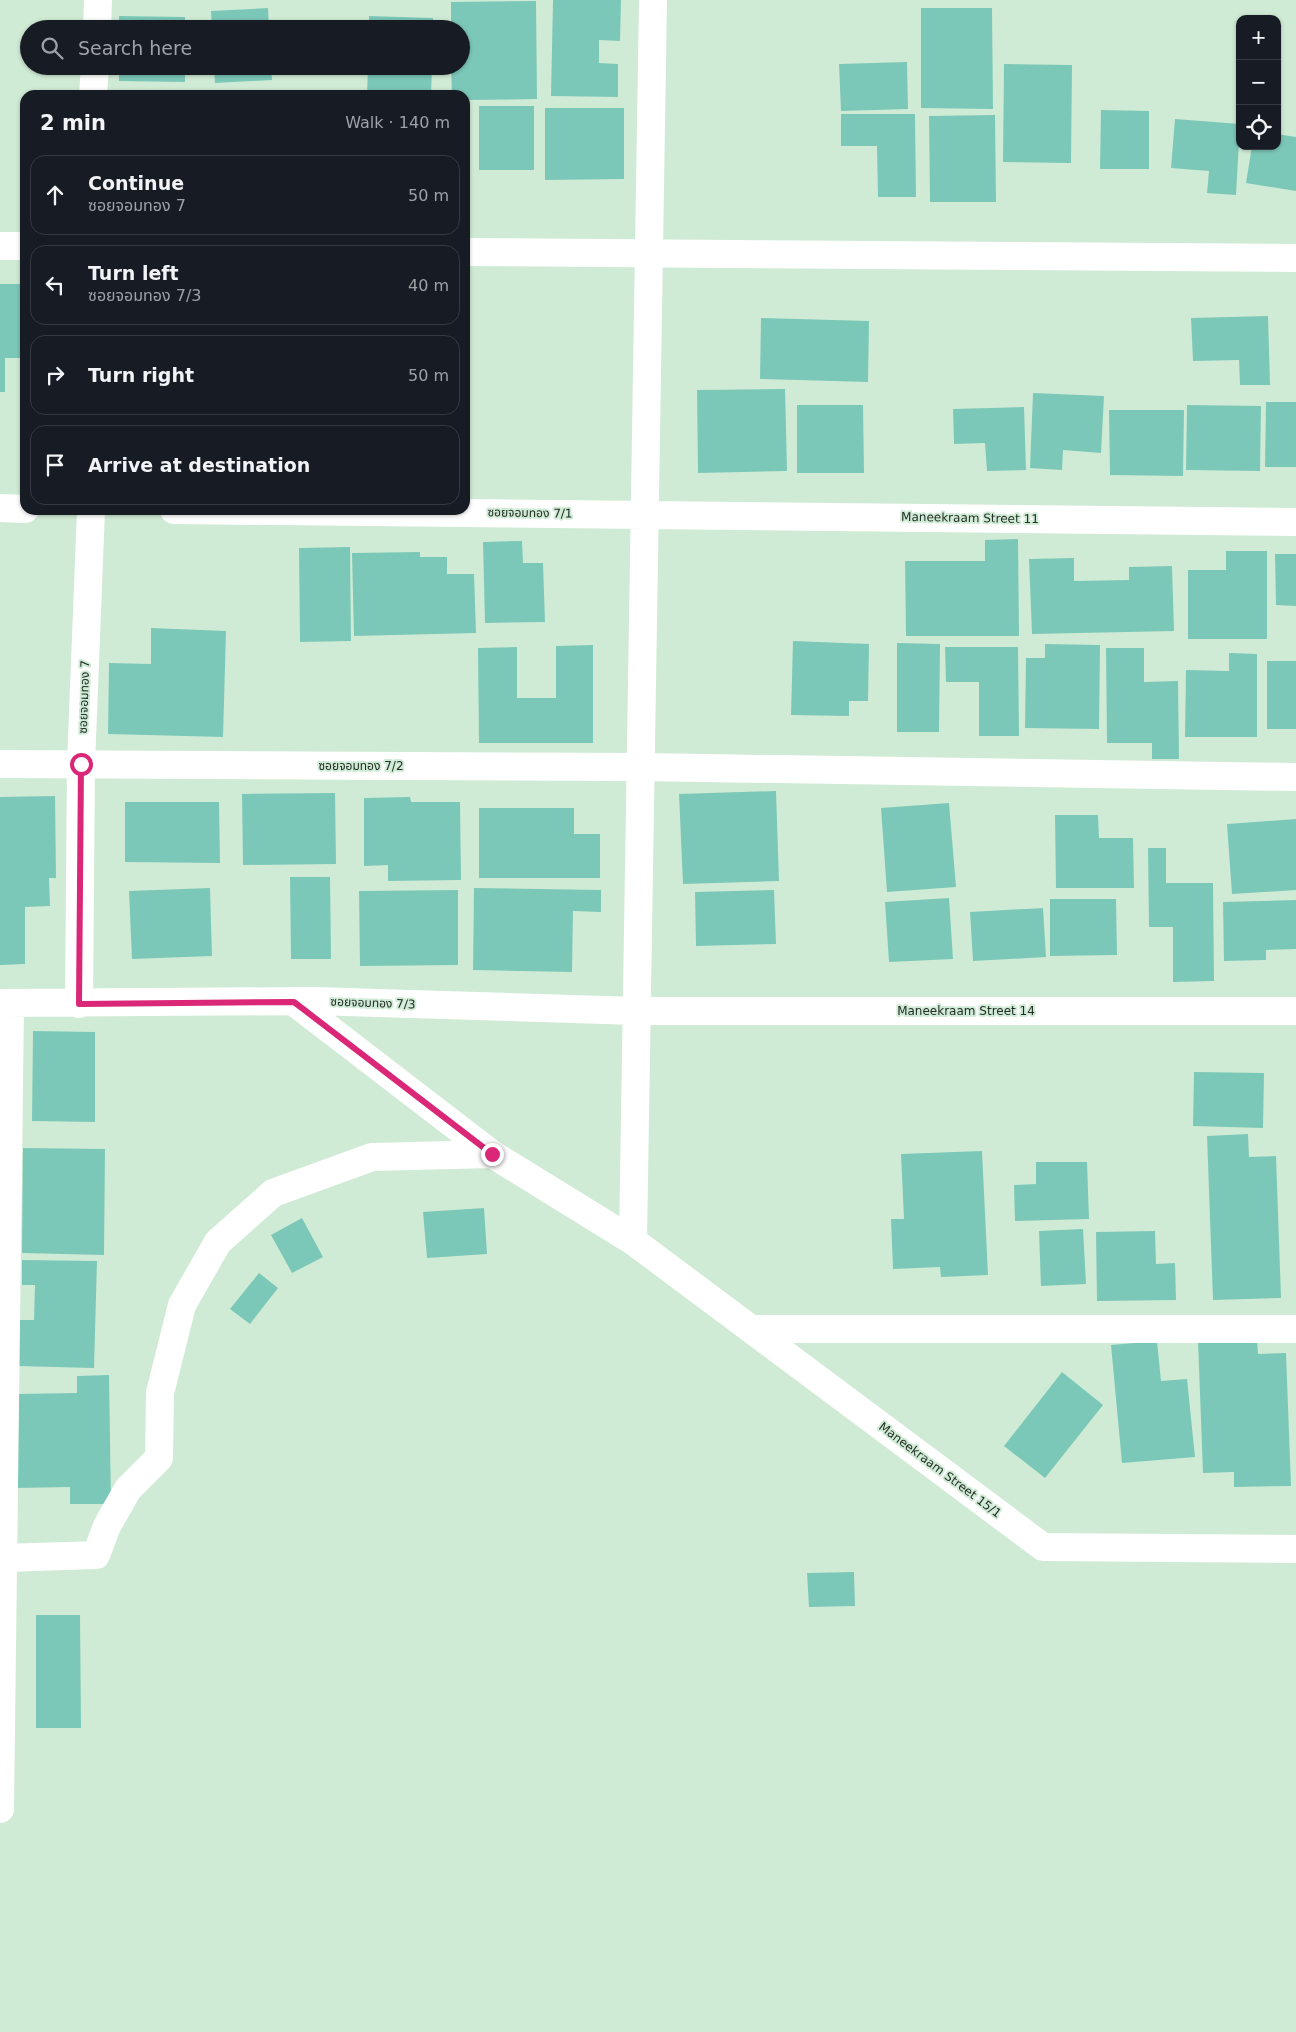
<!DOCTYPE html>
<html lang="en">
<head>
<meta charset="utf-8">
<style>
  :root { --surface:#171b24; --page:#20242c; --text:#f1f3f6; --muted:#9ea1a6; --line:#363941 }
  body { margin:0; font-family:"DejaVu Sans","Noto Sans Thai",sans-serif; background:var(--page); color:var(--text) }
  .controls { position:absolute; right:15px; top:15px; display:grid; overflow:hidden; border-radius:10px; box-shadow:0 1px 4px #0004 }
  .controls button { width:45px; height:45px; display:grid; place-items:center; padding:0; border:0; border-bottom:1px solid var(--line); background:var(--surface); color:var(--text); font:25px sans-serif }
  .stop { position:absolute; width:15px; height:15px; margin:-11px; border:4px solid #db2777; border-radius:50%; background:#fff }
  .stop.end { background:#db2777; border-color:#fff; box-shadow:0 1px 5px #0008 }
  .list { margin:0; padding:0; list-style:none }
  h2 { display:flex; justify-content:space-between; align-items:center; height:65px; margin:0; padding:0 20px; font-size:21px }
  h2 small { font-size:16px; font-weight:400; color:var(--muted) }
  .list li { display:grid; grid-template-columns:32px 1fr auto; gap:15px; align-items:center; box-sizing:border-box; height:80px; margin:0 10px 10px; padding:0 10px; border:1px solid var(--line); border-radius:15px }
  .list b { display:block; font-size:19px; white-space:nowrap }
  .list p { margin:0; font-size:16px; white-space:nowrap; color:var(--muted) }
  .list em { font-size:16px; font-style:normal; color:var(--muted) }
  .icon { flex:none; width:28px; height:28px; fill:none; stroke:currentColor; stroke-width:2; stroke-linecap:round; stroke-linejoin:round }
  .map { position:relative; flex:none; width:1296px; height:2032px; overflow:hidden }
  .search { position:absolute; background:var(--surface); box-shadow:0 1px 4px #0004; left:20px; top:20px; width:450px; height:55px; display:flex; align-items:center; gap:12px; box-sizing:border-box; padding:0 18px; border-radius:28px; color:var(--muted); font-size:19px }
  .panel { position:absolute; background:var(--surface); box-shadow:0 1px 4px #0004; left:20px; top:90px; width:450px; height:425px; border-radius:15px }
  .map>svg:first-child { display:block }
  .building { fill:#7cc8b8 }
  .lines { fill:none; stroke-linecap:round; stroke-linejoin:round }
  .minor { stroke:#fff; stroke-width:28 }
  .route { stroke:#db2777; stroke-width:6 }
  .labels { text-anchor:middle; stroke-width:4; stroke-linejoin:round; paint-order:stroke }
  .street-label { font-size:12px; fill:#232d25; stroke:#d0ebd5 }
</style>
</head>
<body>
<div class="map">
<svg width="1296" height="2032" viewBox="0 0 1296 2032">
  <rect width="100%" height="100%" fill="#d0ebd5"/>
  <path class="building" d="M553,0H621L620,41L599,40V63L618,64V97L551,96Z
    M536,1L537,99L465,100V95H452L451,66H461V29H451V2Z
    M268,8L269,29H212L211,11Z
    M921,8H992L993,109L921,108Z
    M119,16L185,17V29H119Z
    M369,16L433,18V29H369Z
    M907,62L908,109L841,111L839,64Z
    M1004,64L1072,65L1071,163L1003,162Z
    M119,66H185V82L119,81Z
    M214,66H271L272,80L215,83Z
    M368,66H432L431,95H367Z
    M479,106H534V170H479Z
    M545,108H624V179L545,180Z
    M1101,110L1149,111V169H1100Z
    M841,114H915L916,197H878L877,146H841Z
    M995,115L996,202H930L929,116Z
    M1175,119L1240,124L1236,195L1207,193L1209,171L1171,168Z
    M1277,134L1296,137V191L1246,183L1252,146H1277Z
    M0,284H25V358H5V392H0Z
    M1268,316L1270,385H1240L1239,360L1193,361L1191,318Z
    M761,318L869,321L868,382L760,379Z
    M785,389L787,471L698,473L697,390Z
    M1033,393L1104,396L1101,453L1063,450L1062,470L1030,468Z
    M1266,402H1296V467H1265Z
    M797,405H863L864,473H797Z
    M1187,405L1261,406L1260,471L1186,470Z
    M1024,407L1026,470L987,471L985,443L954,444L953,409Z
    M1109,410H1184L1183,476L1110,475Z
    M1018,539L1019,636H906L905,561H985V540Z
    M522,541L523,563H543L545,622L485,623L483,542Z
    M350,547L351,641L300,642L299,548Z
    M1226,551H1267V639H1188V570H1226Z
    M420,552V557H447V574H474L476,633L354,636L352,553Z
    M1275,554H1296V606L1276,605Z
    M1074,558V581L1129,580V567L1172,566L1174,631L1032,634L1029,559Z
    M151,628L226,631L223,737L108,734L109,663L151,664Z
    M793,641L869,644L868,701H849V716L791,715Z
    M897,643L940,644L939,732H897Z
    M1045,644L1100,645L1099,729L1025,728L1026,658H1045Z
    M593,645V743H479L478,648L517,647V698H556V646Z
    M945,647H1018L1019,736H979V682H946Z
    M1106,648H1144V682L1178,681L1179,759H1152V743H1107Z
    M1229,653L1257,654V737H1185L1186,670L1229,671Z
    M1267,661H1296V729H1267Z
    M776,791L779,881L683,884L679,794Z
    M335,793L336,864L243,865L242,794Z
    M55,796L56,878H49L50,906L25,907V964L0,965V797Z
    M410,797L411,802H460L461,880L388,881V865L364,866V798Z
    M125,802H219L220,863L125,862Z
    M949,803L956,887L887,892L881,808Z
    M479,808H574V834H600V878H479Z
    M1055,815H1098L1099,838H1133L1134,888H1056Z
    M1296,819V890L1232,894L1227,824Z
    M1148,848H1166V883H1213L1214,981L1173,982V927H1149Z
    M290,877H330L331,959H291Z
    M210,888L212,956L132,959L129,891Z
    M474,888L601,890V912L573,911L572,972L473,970Z
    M458,890V965L360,966L359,891Z
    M774,890L776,944L696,946L695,892Z
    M949,898L953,959L889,962L885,902Z
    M1050,899H1116L1117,955L1050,956Z
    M1296,900V949L1266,950V960L1224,961L1223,902Z
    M1043,908L1046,957L973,961L970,912Z
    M33,1031L95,1032V1122L32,1121Z
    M1194,1072L1264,1073L1263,1128L1193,1126Z
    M1248,1134L1249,1157L1276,1156L1281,1298L1213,1300L1207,1136Z
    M23,1148L105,1149L104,1255L22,1253Z
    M982,1151L988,1275L941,1277L940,1267L893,1269L891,1219H904L901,1154Z
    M1036,1162H1087L1089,1219L1015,1221L1014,1185L1036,1184Z
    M484,1208L487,1254L427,1258L423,1212Z
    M302,1218L323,1257L292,1273L271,1235Z
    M1083,1229L1086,1284L1041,1286L1039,1231Z
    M1155,1231L1156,1264L1175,1263L1176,1300L1097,1301L1096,1232Z
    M22,1260L97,1261L94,1368L16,1366L17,1320H34L35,1285H22Z
    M259,1273L278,1288L250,1324L230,1309Z
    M1257,1340L1258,1354L1286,1353L1291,1486L1234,1487V1472L1203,1473L1198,1341Z
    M1157,1341L1161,1381L1187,1379L1195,1457L1122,1463L1111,1345Z
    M1062,1372L1103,1405L1045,1478L1004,1446Z
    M109,1375L111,1504H70V1487L16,1488L15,1394L77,1393V1376Z
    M854,1572L855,1606L809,1607L807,1573Z
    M36,1615H80L81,1728H36Z"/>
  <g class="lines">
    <path class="minor" d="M97,29L98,0
      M93,95L95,66
      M0,246H25
      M465,252L1296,258
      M0,508L25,509
      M174,510L1296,522
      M0,764L641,767L1296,777
      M294,1002L492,1154
      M0,1003L313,1001L637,1011H1296
      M79,1004L81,764L91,510
      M633,1241L653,0
      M752,1329H1296
      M4,1558L96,1555L107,1526L128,1489L159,1458L160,1393L182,1305L218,1242L273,1193L372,1157L492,1154L633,1241L1043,1547L1296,1549
      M0,1809L10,1003"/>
  </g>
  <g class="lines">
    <path class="route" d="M81,764L79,1004L294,1002L492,1154"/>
  </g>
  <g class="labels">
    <g class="street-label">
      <text transform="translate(530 513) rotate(1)" y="4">ซอยจอมทอง 7/1</text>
      <text transform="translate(970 518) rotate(1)" y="4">Maneekraam Street 11</text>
      <text transform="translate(84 697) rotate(-88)" y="4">ซอยจอมทอง 7</text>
      <text x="361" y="770">ซอยจอมทอง 7/2</text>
      <text transform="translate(373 1003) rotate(2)" y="4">ซอยจอมทอง 7/3</text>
      <text x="966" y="1015">Maneekraam Street 14</text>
      <text transform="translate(940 1470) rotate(37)" y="4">Maneekraam Street 15/1</text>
    </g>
  </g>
</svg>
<div class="controls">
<button>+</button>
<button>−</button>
<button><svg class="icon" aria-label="locate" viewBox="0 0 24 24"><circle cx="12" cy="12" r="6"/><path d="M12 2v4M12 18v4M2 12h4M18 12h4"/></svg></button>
</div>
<div class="stop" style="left:81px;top:764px"></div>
<div class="stop end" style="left:492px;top:1154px"></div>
<div class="search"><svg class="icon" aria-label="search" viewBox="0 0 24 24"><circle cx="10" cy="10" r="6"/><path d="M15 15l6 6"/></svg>Search here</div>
<section class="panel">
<h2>2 min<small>Walk · 140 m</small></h2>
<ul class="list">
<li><svg class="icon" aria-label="ahead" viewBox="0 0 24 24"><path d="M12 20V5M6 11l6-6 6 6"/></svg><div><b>Continue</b><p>ซอยจอมทอง 7</p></div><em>50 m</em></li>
<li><svg class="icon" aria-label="left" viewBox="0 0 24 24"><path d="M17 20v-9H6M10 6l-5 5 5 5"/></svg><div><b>Turn left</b><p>ซอยจอมทอง 7/3</p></div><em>40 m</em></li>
<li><svg class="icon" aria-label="right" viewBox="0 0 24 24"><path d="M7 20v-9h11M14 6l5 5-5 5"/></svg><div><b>Turn right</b></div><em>50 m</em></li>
<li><svg class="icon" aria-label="arrive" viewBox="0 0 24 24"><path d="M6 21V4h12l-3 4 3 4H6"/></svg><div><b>Arrive at destination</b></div></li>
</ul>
</section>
</div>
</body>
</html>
